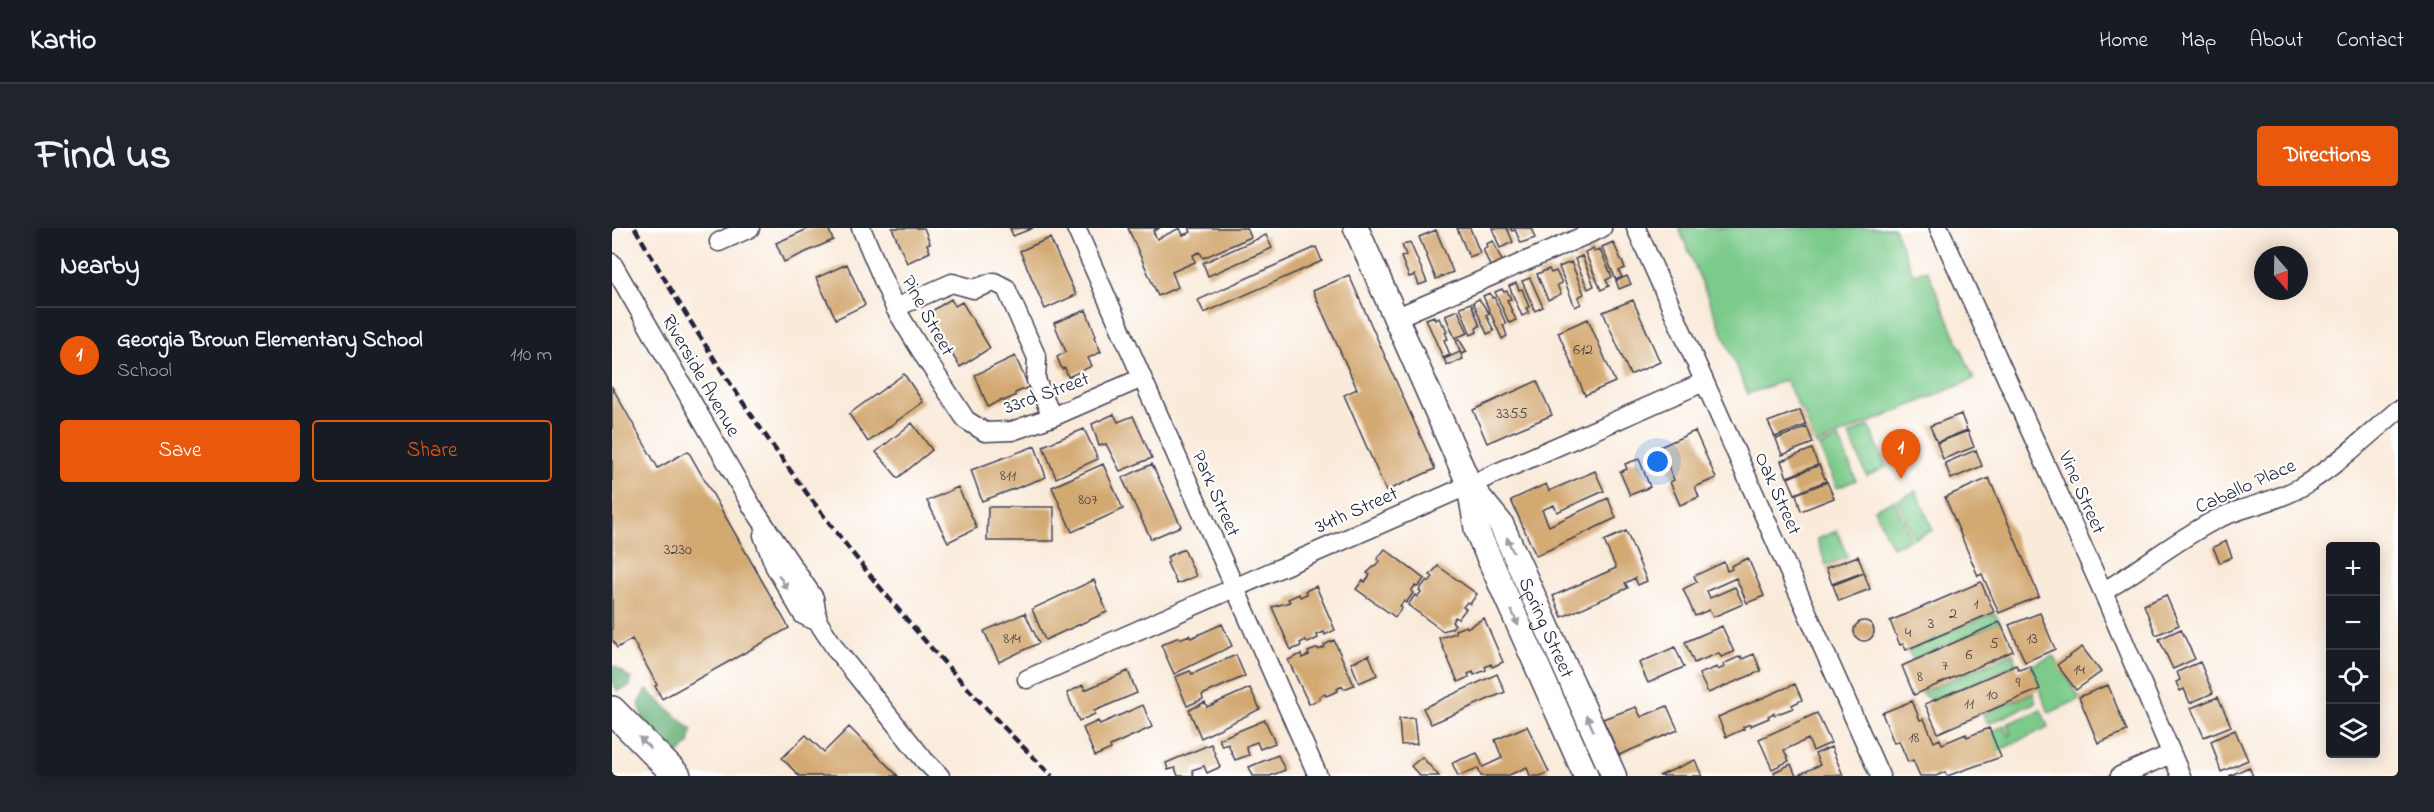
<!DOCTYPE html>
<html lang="en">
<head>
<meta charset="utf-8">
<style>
  :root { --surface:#171b24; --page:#20242c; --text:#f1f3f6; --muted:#9ea1a6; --line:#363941; --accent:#ea580c }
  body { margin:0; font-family:"Indie Flower",sans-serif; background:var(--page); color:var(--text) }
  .controls { position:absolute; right:18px; bottom:18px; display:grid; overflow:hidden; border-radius:6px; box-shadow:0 3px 15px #0003 }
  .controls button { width:54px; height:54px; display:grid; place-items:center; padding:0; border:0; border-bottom:2px solid var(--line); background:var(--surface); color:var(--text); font:30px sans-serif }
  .compass { position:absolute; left:1642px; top:18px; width:54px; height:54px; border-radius:50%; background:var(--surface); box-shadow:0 3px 15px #0003; rotate:160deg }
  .you { position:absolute; left:1046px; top:234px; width:21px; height:21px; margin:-15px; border:4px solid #fff; border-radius:50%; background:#1a73e8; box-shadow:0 0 0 9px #1a73e833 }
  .badge { display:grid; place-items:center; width:39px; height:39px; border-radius:50%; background:var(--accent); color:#fff; font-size:20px; font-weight:700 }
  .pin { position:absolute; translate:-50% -50px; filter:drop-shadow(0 2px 3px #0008) }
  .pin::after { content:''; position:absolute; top:32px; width:21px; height:18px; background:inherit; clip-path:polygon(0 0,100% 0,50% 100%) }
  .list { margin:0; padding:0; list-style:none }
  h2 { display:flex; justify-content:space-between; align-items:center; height:78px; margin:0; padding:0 24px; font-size:26px }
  h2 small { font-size:20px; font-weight:400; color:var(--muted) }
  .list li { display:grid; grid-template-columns:39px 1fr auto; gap:18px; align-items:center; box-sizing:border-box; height:96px; padding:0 24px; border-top:2px solid var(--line) }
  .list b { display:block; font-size:22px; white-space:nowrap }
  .list p { margin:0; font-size:20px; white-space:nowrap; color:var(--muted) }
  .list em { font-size:20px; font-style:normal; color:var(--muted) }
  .actions { display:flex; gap:12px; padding:18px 24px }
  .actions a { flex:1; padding:14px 0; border:2px solid var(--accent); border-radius:6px; text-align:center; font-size:21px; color:var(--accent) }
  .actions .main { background:var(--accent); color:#fff }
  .icon { flex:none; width:33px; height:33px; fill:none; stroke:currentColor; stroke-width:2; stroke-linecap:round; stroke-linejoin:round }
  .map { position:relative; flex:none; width:1786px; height:548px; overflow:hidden; border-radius:6px }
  header { display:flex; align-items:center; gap:36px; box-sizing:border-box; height:84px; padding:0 30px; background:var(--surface); border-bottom:2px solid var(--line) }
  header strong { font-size:28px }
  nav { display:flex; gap:33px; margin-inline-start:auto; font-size:21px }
  .intro { display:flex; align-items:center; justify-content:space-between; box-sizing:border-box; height:144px; padding:0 36px }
  h1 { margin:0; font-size:42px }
  .button { padding:15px 27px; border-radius:6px; background:var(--accent); color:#fff; font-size:21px; font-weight:700 }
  main { display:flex; gap:36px; padding:0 36px }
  aside { flex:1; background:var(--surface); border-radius:6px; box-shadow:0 3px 15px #0003 }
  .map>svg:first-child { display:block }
  .green { fill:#7ccb8b; stroke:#4f7663; stroke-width:1.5 }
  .forest { fill:#65af77; stroke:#446859; stroke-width:1.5 }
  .building { fill:#d3a972 }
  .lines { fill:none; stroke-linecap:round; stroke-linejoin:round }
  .minor-casing { stroke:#424053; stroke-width:21 }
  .major-casing { stroke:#424053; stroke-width:27 }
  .highway-casing { stroke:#424053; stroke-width:30 }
  .minor { stroke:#fff; stroke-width:18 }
  .major { stroke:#fff; stroke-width:24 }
  .highway { stroke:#fff; stroke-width:27 }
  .rail { stroke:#22223b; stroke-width:4.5; stroke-dasharray:9 4.5; stroke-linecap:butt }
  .oneway { fill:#9c9ca7 }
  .labels { text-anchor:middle; stroke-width:4.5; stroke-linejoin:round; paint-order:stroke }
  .number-label { font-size:16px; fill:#4e4449 }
  .street-label { font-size:20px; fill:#22223b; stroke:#fff }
</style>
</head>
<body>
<header>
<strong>Kartio</strong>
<nav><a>Home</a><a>Map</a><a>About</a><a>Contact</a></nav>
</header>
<div class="intro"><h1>Find us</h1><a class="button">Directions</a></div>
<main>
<aside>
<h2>Nearby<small></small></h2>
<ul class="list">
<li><span class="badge">1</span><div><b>Georgia Brown Elementary School</b><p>School</p></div><em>110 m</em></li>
</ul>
<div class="actions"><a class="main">Save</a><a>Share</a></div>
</aside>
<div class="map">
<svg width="1786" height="548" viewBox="0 0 1786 548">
  <rect width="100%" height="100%" fill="#fff"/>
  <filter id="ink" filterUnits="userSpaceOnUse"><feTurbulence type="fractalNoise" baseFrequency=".0167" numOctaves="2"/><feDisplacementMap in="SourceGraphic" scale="12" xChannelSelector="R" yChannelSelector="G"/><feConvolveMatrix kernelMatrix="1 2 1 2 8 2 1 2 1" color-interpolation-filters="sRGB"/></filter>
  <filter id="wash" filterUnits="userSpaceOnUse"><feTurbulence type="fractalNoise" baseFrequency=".008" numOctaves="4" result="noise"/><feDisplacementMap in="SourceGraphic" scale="24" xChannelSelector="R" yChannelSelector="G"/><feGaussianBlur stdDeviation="1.35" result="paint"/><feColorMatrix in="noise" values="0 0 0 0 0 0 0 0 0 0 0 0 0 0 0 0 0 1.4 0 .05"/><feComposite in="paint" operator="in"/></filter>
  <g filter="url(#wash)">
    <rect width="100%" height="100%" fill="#f9eada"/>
    <path class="green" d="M1067,0H1282L1301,46L1315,42L1362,151L1204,217L1191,182L1187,180L1174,152L1136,166Z
      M1257,198L1274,239L1255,248L1237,207Z
      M1227,210L1244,252L1225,260L1207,219Z
      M1304,263L1321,302L1302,310L1285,272Z
      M1282,272L1299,311L1280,319L1262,281Z
      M1225,303L1236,329L1214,337L1205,311Z
      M1382,385L1388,394L1302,431L1295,423Z
      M1401,425L1404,436L1320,473L1309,465Z
      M1441,428L1468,471L1437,485L1418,438Z
      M1421,465L1424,474L1376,496L1371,486Z
      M1429,482L1436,499L1386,523L1378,505L1392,497L1397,508L1399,506L1395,496Z"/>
    <path class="forest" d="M3,438L19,451L18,458L6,463L0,454V439Z
      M35,462L80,502L77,516L68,525L46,523C37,507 30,493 27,474Z"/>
    <g id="blocks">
      <path class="building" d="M198,0H216L221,12L172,34L164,15Z
        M280,0H312L318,15L315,16L318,24L295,35Z
        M398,0H421L401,8Z
        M516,0H548L541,3L545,11L568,0L571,7L579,4L577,0H635L639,9L591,30L588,24L581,27L583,34L560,44L566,59L546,68Z
        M845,0H858L868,25L857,29Z
        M880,0H895L901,14L888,20Z
        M898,0H919L923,10L909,15L903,2L900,3Z
        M824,2L841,44L824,51L807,9Z
        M654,7L660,20L596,48L591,35Z
        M438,10L464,67L433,81L408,23Z
        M881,13L890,33L878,38L871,21L875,19L874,16Z
        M798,14L815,54L807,57L803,47L797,49L789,29L794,27L790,17Z
        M1001,14L1013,40L1007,43L1010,49L1004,52L990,19Z
        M704,19L710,33L592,85L586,72Z
        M981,20L982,24L988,21L1000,49L994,52L997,58L989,62L973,24Z
        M970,28L982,58L976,61L963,31Z
        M959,34L972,66L966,69L969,76L963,79L947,39Z
        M235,36L253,77L224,91L204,50Z
        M937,41L939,45L944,43L950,55L945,57L949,66L936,72L925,46Z
        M737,47L823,241L774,263L732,167L745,161L701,63Z
        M1015,48L1019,56L1007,61L1004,53Z
        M918,50L931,79L923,83L910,53Z
        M904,55L907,62L910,61L917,79L914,80L917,85L910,88L897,58Z
        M890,61L892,64L895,63L899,71L895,72L904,92L897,95L883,64Z
        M878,65L880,70L882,69L894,96L891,97L895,108L890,111L871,68Z
        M339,71L343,78L350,74L378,120L348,139L315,86Z
        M867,71L877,85L874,87L882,103L875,106L861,74Z
        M1021,72L1048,134L1018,147L991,84Z
        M859,75L868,98L864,100L865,104L859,107L848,79Z
        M474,82L484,108L482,109L489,124L476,130L480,138L456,149L453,140L450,141L445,129L454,124L442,95Z
        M846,82L856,105L843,110L833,87Z
        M822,88L823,92L827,90L830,97L832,96L835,104H833L836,111L832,112L838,127L831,130L814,91Z
        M976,91L1003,154L973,167L946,104Z
        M847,111L855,124L849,126L844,112Z
        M848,124L851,131L835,137L832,131Z
        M403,128L417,159L403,165V168L391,173L390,171L376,179L363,147Z
        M292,146L311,174L256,214L237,186Z
        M925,153L940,187L875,215L861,182Z
        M0,159L46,240L76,223L177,400L50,471L43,458L45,457L20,411L5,420L0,411Z
        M1188,182L1194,197L1163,209L1156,194Z
        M502,186L506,194L521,188L540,230L508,243L494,216L487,218L480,196Z
        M1349,186L1355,202L1325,214L1318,198Z
        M300,195L320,222L286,250L264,224Z
        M1195,199L1201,215L1170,227L1164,211Z
        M472,201L486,231L444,250L431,218Z
        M1083,203L1104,250L1083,259L1087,269L1068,277L1058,254L1062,252L1048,219Z
        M1356,203L1362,219L1331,231L1325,215Z
        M423,218L434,249L370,273L359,242Z
        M1200,221L1206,237L1175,249L1169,233Z
        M1364,222L1370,238L1339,251L1333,235Z
        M1027,231L1038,259L1018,267L1008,244L1015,241L1013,236Z
        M491,236L511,281L460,304L440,259Z
        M540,236L569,298L539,311L510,250Z
        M1207,237L1214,253L1183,266L1176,250Z
        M983,243L992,263L945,284L942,277L930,282L937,298L996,270L1004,290L924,328L899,272L934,256L937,263Z
        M1377,250L1427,368L1387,385L1370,346L1366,348L1333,269Z
        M1215,254L1222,270L1189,283L1184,266Z
        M346,259L365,300L336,314L315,273Z
        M376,279H442V313H375Z
        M1014,303L1035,353L1026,357L1023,350L1013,355L1016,360L950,389L941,368L1004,340L992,313Z
        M1614,313L1620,329L1608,335L1601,319Z
        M572,321L584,348L565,356L555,335L557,334L555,329Z
        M773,321L812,351L806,359L803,358L799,363L801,365L794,375L792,373L788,378L790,380L783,389L744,361L751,352L753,354L758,347L755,345L768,333L765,331Z
        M1246,328L1252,344L1220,356L1214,340Z
        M1136,330L1152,368L1135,375L1124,350L1095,363L1098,370L1123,359L1131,376L1101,389L1097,382L1083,388L1071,361L1085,354L1082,348L1112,334L1115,343L1120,341L1119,338Z
        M826,338L865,366L858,376L855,374L851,379L854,381L846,391L843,389L840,394L843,396L840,400L831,403L796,377L803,367L805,369L809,364L807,362L815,352L817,354L821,349L818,347Z
        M1252,345L1258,361L1227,373L1221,357Z
        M482,352L495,384L433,412L420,381Z
        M1369,354L1382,384L1294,422L1291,416L1288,417L1278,393Z
        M704,358L723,402L713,407L712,404L705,407L706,410L696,415L694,412L688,415L689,418L679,422L660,379L678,374L676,371L687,366L688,369L695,366L693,363Z
        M1554,367L1567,397L1544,407L1532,377Z
        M413,385L427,415L387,434L372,403Z
        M1428,385L1443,421L1413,434L1397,397Z
        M872,390L891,434L880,439L879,436L873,439L874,442L862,447L861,444L856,446L857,449L846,454L827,410L844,405L843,402L854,398L855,400Z
        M1242 403a10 10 0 1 1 20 0a10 10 0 1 1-20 0Z
        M1388,394L1401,423L1302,467L1290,438Z
        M610,396L620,418L562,446L549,417L567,409L568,411L577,407L579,410Z
        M1110,398L1122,424L1109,429L1107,425L1082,435L1073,414Z
        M1569,401L1583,431L1561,441L1547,411Z
        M722,412L742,457L732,461L730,458L725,461L726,463L714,468L713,466L707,469L708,471L697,476L676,432L689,426L690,430L697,427L696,424L706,420L707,422L713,419L712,417Z
        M1063,419L1072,439L1036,455L1027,435Z
        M1470,419L1489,444L1464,462L1445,437Z
        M1142,426L1149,443L1096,465L1087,446L1105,439L1106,442L1112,439L1111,436L1129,428L1130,431Z
        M624,427L633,448L590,467L591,471L575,478L563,449L578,443L580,446Z
        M757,427L765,447L747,455L739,435Z
        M1588,434L1601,465L1578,475L1572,461L1568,463L1564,454L1568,452L1565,444Z
        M1404,437L1407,442L1418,438L1428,461L1326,505L1313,476Z
        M516,443L525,465L482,483L483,486L467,493L455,465L471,457L473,462Z
        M885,446L893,464L819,496L811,480Z
        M1183,456L1190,472L1180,477L1181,480L1163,487L1162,485L1156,488L1157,490L1138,498V496L1131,499L1132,501L1114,509L1106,489Z
        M1496,457L1515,503L1486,515L1467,469Z
        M638,460L648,481L589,510L577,482L593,474L595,479Z
        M1606,469L1619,498L1592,509L1579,480Z
        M1300,473L1308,492L1312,491L1322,514L1328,511L1330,516L1354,506L1355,509L1377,500L1389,529L1335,548L1333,544L1324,548H1308L1301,532L1296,534L1287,513L1282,515L1270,485Z
        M531,477L540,499L498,518L499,521L483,528L471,500L486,493L488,496Z
        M1055,478L1066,502L1007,527L991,491L1024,479L1029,489Z
        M1205,485L1219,515L1201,523L1196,511L1172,522L1177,533L1160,541L1147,511Z
        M802,490L805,516L789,517L787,491Z
        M653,492L663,515L648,521L645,514L634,518L637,527L623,532L616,516L610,518L607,511Z
        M915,498L937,544L928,548H918L915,539L895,548H869L866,540L846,548L840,535L865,525L871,539L890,530L883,512Z
        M237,499L286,548H187L170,530L194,507L212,524Z
        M1623,502L1636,532L1609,544L1599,513Z
        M599,516L608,539L595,545L592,538L580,542L582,548H566L563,540L556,542L554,535Z
        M1219,519L1231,547L1163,548L1162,544L1179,536L1184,548L1208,537L1203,526Z
        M666,527L673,542L658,548H641L637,539Z
        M810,529L827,548H808L799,538Z
        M1083,532L1090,548H1047Z
        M1637,539L1641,548H1617Z"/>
    </g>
  </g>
  <g filter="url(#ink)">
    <use href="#blocks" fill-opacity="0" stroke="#424053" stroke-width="1.5"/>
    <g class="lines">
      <g class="minor-casing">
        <path id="minor" d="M249,0L283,80L314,131L354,192L373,204L400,203L440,189L530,150
          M464,0L706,548
          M1024,0L1268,548
          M1327,0L1491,364L1569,548
          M107,14L138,0
          M0,35L141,280L202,370L206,394L225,423L313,533L328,548
          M283,80L340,55L362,61L382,54L394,60L425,130L424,152L440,189
          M783,90L990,0
          M151,307L163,339L191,387L206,394
          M1491,364C1529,341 1564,312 1603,292C1631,278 1662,275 1689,259C1724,238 1755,208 1786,182
          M415,451L1092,154
          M1508,548L1559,526"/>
      </g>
      <g class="major-casing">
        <g id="major">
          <path d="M744,0L857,256L865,303L974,548"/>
          <path id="s1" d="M858,258L889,296L1002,548"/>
        </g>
      </g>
      <g class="highway-casing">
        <path id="highway" d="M0,482L65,548"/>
      </g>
      <use href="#minor" class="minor"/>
      <use href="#major" class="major"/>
      <use href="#highway" class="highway"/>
      <path class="rail" d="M23,0C116,164 232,328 361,466C386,494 413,521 440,548"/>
    </g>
    <defs><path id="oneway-solid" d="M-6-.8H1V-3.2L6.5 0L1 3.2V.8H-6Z" transform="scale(1.5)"/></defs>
    <g class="oneway">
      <use href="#oneway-solid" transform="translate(898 317) rotate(-114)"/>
      <use href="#oneway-solid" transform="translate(171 354) rotate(59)"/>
      <use href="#oneway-solid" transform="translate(903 390) rotate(66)"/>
      <use href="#oneway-solid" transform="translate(978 495) rotate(-114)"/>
      <use href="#oneway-solid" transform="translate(33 515) rotate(-135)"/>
    </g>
  </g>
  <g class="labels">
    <g class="number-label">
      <text x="971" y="126">612</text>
      <text x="900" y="190">3355</text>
      <text x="396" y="252">811</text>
      <text x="476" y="276">807</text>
      <text x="66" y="326">3230</text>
      <text x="1364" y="380">1</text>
      <text x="1341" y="390">2</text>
      <text x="1319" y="400">3</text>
      <text x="1296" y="409">4</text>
      <text x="400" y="415">814</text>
      <text x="1420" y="415">13</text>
      <text x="1382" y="420">5</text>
      <text x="1357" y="431">6</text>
      <text x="1333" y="442">7</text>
      <text x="1467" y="446">14</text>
      <text x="1308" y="453">8</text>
      <text x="1406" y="459">9</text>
      <text x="1380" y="471">10</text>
      <text x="1357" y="480">11</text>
      <text x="1302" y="514">18</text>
    </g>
    <g class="street-label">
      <text transform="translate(317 87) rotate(61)" y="7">Pine Street</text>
      <text transform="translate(90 147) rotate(60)" y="7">Riverside Avenue</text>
      <text transform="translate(434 164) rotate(-20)" y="7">33rd Street</text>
      <text transform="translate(1633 257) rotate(-24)" y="7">Caballo Place</text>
      <text transform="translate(1471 264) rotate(66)" y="7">Vine Street</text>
      <text transform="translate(605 265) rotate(66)" y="7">Park Street</text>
      <text transform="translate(1167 265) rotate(66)" y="7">Oak Street</text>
      <text transform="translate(744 281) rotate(-24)" y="7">34th Street</text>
      <text dy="7" stroke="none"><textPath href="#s1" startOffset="162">Spring Street</textPath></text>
    </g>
  </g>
</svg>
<div class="controls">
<button>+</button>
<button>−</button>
<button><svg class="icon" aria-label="locate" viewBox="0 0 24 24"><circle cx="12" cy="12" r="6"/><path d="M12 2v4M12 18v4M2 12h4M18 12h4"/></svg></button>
<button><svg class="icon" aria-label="layers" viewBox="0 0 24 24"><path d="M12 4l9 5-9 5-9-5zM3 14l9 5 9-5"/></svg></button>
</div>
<svg class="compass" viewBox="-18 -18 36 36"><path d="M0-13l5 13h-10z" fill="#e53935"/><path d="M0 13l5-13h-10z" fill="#9ea1a6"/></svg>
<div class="you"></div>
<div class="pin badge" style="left:1289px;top:251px">1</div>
</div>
</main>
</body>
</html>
